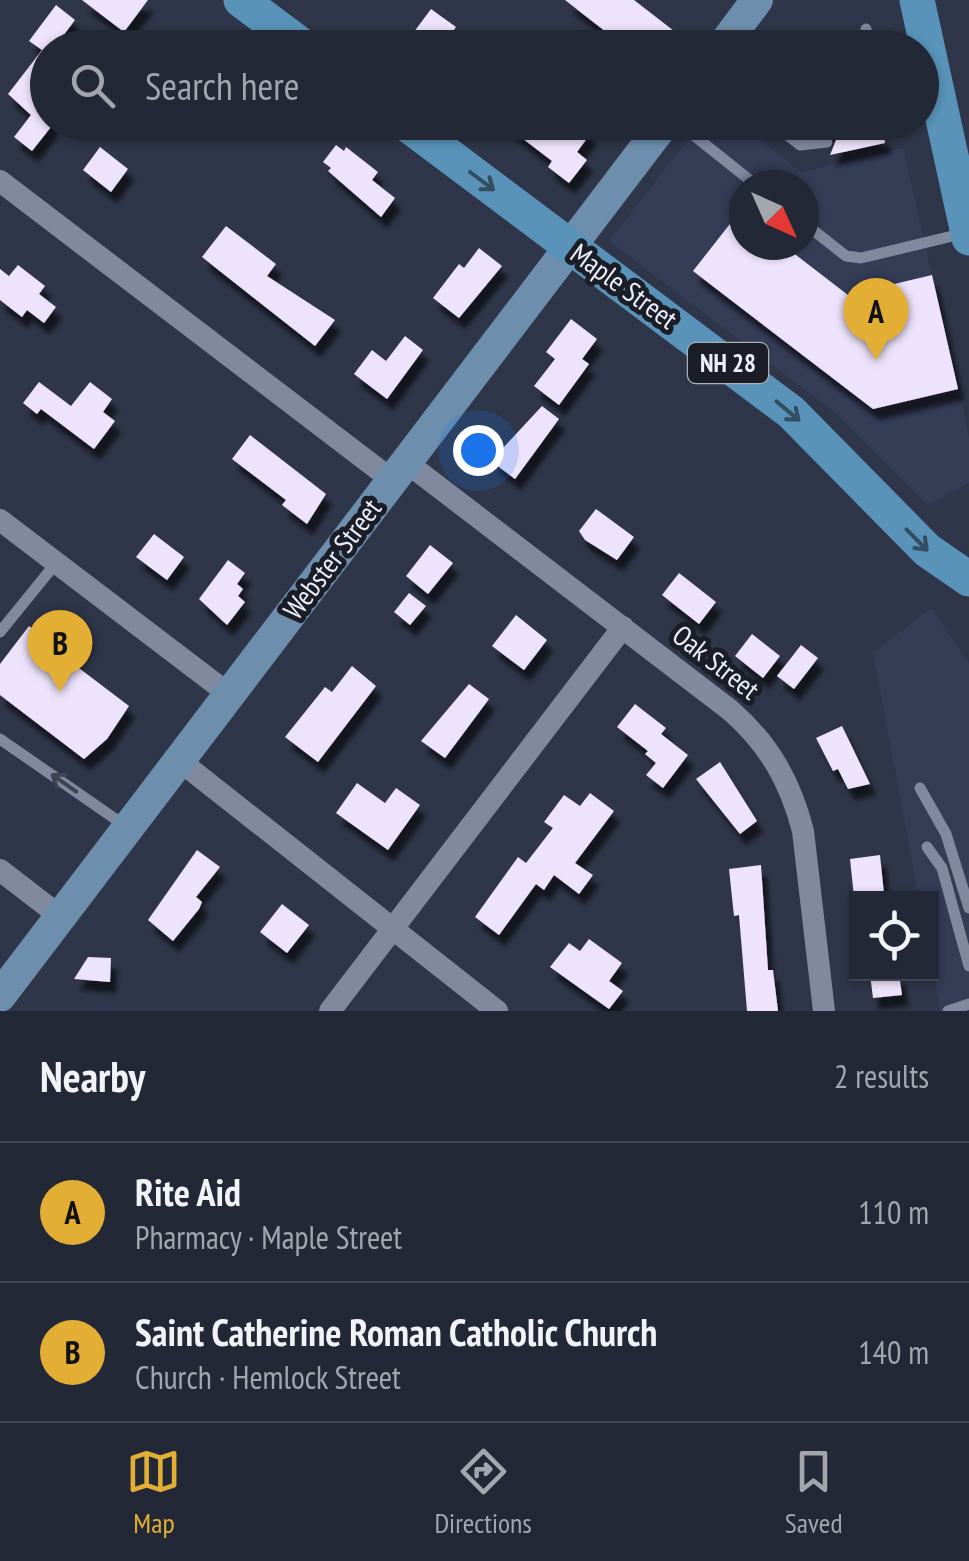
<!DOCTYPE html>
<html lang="en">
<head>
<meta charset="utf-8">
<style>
  :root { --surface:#232837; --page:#2f3442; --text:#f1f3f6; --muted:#a3a6ad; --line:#404452; --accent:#e3ae34 }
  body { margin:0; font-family:"PT Sans Narrow",sans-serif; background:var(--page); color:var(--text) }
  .controls { position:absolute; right:30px; bottom:30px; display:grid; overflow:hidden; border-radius:0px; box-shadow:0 2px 8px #0004 }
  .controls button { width:90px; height:90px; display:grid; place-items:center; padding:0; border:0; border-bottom:2px solid var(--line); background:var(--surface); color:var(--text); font:50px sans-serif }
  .compass { position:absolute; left:729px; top:170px; width:90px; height:90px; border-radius:50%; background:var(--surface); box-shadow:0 2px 8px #0004; rotate:135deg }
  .you { position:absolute; left:478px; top:450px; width:35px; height:35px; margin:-25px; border:8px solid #fff; border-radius:50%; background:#1a73e8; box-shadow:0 0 0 15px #1a73e833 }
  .badge { display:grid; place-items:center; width:65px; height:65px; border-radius:50%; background:var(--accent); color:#111; font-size:32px; font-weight:700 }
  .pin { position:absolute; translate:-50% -82px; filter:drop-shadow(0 2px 5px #0008) }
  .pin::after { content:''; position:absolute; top:52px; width:35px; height:30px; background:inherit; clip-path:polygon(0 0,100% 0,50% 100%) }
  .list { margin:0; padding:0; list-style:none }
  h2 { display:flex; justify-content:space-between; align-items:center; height:130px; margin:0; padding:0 40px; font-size:42px }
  h2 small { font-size:32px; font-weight:400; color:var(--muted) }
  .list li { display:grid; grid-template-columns:65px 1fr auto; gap:30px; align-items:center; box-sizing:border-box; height:140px; padding:0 40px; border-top:2px solid var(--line) }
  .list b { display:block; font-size:38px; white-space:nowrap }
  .list p { margin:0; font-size:32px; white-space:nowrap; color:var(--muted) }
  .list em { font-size:32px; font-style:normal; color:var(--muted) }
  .icon { flex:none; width:55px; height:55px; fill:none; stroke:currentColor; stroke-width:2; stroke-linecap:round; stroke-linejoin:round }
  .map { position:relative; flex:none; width:969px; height:1011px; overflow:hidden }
  .search { position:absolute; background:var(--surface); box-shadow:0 2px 8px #0004; left:30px; right:30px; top:30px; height:110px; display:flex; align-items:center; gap:25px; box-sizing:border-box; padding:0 35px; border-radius:55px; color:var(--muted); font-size:38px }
  .sheet { height:410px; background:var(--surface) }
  nav { display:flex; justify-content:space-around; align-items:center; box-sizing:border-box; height:140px; border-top:2px solid var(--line); background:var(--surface); font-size:28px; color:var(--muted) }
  nav a { display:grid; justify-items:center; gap:5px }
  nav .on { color:var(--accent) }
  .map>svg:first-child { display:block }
  .built { fill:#343c56; fill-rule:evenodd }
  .building { fill:#eee3fc; filter:url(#shadow) }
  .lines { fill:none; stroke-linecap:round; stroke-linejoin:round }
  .lane { stroke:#81899f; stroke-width:11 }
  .street { stroke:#81899f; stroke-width:22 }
  .secondary { stroke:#6d8eac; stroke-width:32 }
  .primary { stroke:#5993b9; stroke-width:35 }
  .oneway { stroke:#344d61 }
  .oneway2 { stroke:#3f4350 }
  .labels { text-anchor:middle; stroke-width:10; stroke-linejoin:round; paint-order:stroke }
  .shield { fill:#1b1e26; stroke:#adb0bc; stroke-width:2.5 }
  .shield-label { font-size:25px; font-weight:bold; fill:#ebeffc }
  .street-label { font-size:28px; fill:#ebeffc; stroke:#1b1e26 }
</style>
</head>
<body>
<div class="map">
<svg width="969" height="1011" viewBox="0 0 969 1011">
  <defs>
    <filter id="shadow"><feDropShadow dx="6" dy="11" stdDeviation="2.5" flood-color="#0009"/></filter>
  </defs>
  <rect width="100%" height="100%" fill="#2f3649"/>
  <path class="built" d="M701,123H737L802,172L903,148L969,436V483L928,505L838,415L609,241ZM744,185H804V245H744Z
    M931,608L969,663V1011H940L932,965V898H919L873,653Z"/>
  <path class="building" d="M82,0H148L124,32Z
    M565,0H634L696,48H641L630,39L624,46Z
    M56,5L75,20L54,48H48L51,127L32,151L14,137L31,115L8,94L42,50L29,41Z
    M431,9L456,27L441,48H402Z
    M501,122H576L591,133L577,152L587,160L569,183L548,167L552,161Z
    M823,122H874V132L884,136L885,143L830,155L836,140L825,133Z
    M336,145L344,151L346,147L378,172L372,180L395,198L381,217L328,171L331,168L323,162Z
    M100,147L128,169L111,192L83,170Z
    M744,206V245H783L848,295L932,275L958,389L873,409L693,271Z
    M226,226L276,264L267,276L335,320L315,346L202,257Z
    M479,248L502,266L459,318L433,298L459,264L464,268Z
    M18,265L45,286L39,294L56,307L44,323L27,310L22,317L0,300V269L9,276Z
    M571,319L597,339L582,359L589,364L559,405L534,386L555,359L546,352Z
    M405,336L423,350L387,399L354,374L372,350L386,361Z
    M39,382L71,406L90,382L112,399L103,412L115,421L94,449L41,409L37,414L23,403Z
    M542,406L559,419L515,479L491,461Z
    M250,435L326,494L307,524L282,505L286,500L232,459Z
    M596,509L634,537L617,560L585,540L579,531Z
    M154,534L184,557L167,580L136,557Z
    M430,545L453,563L428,594L406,576Z
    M228,560L245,573L237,584L243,589L238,596L245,602L227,625L199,599Z
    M679,573L716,602L699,624L662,595Z
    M409,593L426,606L410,625L394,612Z
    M516,615L547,640L524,670L492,646Z
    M29,626L40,634L44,628L77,653L71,662L129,706L107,739L84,759L0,695V664Z
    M752,634L780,656L763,678L735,656Z
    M801,645L818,658L794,689L777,676Z
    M352,666L376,686L318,762L285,737L325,687L332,692Z
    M469,684L489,699L445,758L421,741Z
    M635,704L666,728L661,734L688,755L663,788L646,775L656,763L645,754L648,751L617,727Z
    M842,726L870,784L848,789L838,769L833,771L816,738Z
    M720,762L757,821L740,834L696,779Z
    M357,783L385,803L396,788L420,805L388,850L336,813Z
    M590,793L614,811L575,863L593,875L579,894L554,875L544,890L536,884L499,935L475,917L518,857L526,863L553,828L544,822L564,795L580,806Z
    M197,850L220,867L196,897L202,902L199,909L173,941L148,920Z
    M880,855L884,894L854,897L850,859Z
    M761,865L768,970H773L778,1011H747L739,915L734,916L729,869Z
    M282,904L309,925L287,953L260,932Z
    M589,939L622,963L609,981L623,991L609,1009L550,967L569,943L580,951Z
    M88,957L111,958L110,982L74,979Z
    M870,974H899L902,995L873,998Z"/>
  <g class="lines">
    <path class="lane" d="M866,29L871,48
      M677,122L756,185
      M771,122L800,145L827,142
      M882,127L892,122
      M804,223L846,256L861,258L965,233
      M0,632L56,563
      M0,739L124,825
      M920,788L946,834L969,908
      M927,847L942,868L969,966
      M948,1011L969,1004"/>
    <path class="street" d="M0,181L392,480
      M406,462L730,710C769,744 790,781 803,831L824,1011
      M0,520L230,695
      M180,761L497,1011
      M0,870L61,917
      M330,1011L623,627"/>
    <path class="secondary" d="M721,48L757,0
      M0,996L665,122"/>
    <path class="primary" d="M241,0L305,48
      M917,0L969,238
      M404,122L791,412L927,550L969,579"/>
  </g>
  <defs><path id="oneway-shaft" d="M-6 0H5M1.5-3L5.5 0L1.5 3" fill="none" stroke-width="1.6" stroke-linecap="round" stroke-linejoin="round" transform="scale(2.5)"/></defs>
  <g class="oneway">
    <use href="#oneway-shaft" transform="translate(482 181) rotate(37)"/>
    <use href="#oneway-shaft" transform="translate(788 411) rotate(40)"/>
    <use href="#oneway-shaft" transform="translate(917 540) rotate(45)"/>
  </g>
  <use class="oneway2" href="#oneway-shaft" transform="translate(64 783) rotate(-145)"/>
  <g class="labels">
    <rect class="shield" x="688" y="343" width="80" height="40" rx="8"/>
    <g class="shield-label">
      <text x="728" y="372">NH 28</text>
    </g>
    <g class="street-label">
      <text transform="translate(624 286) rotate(36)" y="10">Maple Street</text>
      <text transform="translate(332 559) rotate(-53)" y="10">Webster Street</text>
      <text transform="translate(716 662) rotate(38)" y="10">Oak Street</text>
    </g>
  </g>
</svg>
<div class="controls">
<button><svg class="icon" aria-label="locate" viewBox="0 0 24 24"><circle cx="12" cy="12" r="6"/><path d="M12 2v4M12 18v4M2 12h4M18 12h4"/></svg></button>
</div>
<svg class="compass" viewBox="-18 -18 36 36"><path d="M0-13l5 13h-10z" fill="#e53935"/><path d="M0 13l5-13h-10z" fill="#a3a6ad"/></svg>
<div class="you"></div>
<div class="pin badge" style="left:876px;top:360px">A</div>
<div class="pin badge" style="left:60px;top:692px">B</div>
<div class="search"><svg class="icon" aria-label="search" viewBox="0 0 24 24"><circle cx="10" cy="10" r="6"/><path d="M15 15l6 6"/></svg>Search here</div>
</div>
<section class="sheet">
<h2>Nearby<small>2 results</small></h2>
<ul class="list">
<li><span class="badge">A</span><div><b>Rite Aid</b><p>Pharmacy · Maple Street</p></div><em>110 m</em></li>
<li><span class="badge">B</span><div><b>Saint Catherine Roman Catholic Church</b><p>Church · Hemlock Street</p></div><em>140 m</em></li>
</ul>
</section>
<nav>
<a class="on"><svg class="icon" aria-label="map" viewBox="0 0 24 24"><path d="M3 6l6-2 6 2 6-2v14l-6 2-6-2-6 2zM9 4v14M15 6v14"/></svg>Map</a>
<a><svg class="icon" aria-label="directions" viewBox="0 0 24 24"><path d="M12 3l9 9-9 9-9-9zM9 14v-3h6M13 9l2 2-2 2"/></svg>Directions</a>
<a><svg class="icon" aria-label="saved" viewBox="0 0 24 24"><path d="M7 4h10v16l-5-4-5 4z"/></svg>Saved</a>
</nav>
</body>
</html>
